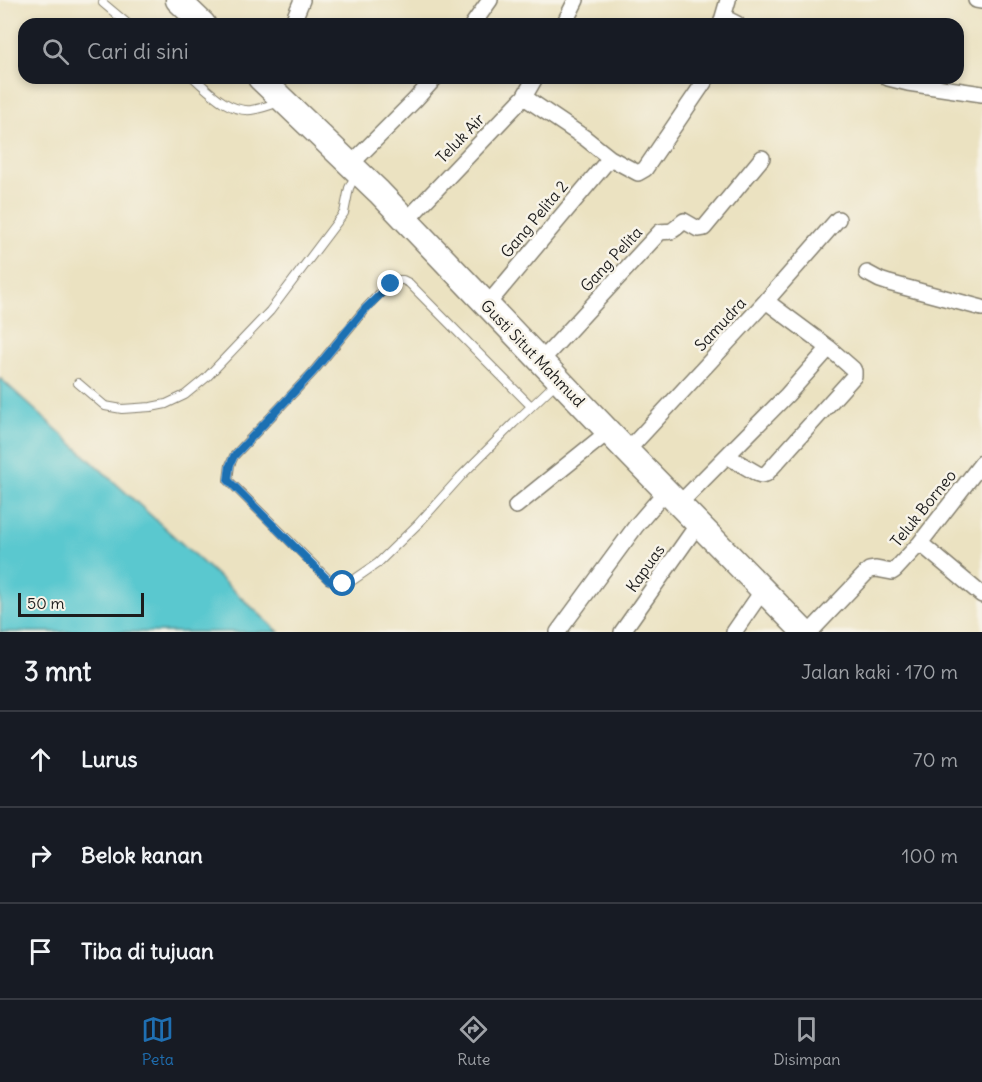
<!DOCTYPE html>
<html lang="id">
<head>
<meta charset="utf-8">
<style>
  :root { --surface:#171b24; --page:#242831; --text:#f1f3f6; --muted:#9ea1a6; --line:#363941; --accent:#1f6fb2 }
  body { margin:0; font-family:Delius,sans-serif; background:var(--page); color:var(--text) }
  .scale { position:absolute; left:18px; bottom:15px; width:126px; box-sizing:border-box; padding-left:6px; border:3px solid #1c1c1c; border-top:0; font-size:16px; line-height:21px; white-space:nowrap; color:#1c1c1c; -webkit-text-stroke:4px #f7f3e8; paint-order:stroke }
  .stop { position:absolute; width:18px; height:18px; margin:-14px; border:4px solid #1f6fb2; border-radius:50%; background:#fff }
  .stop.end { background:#1f6fb2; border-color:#fff; box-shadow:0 2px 6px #0008 }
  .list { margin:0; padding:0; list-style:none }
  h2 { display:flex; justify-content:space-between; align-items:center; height:78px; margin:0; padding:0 24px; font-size:26px }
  h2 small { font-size:20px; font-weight:400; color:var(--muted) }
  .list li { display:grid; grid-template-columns:39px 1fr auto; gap:18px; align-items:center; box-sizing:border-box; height:96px; padding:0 24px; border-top:2px solid var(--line) }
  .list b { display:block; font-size:22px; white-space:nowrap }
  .list em { font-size:20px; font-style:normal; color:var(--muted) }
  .icon { flex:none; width:33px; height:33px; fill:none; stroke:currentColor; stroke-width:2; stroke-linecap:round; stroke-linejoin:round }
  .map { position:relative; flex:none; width:982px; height:632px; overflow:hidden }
  .search { position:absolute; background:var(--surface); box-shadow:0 3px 9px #0003; left:18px; right:18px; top:18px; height:66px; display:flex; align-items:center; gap:15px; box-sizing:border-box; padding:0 21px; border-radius:18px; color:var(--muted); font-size:22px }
  .sheet { height:366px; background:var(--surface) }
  nav { display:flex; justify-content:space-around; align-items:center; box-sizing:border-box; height:84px; border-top:2px solid var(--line); background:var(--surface); font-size:16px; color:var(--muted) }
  nav a { display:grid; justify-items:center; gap:3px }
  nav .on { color:var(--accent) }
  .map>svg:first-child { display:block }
  .water { fill:#5ac8cf; stroke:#3b7276; stroke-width:1.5 }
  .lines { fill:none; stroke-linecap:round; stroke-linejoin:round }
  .service-casing { stroke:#847f6e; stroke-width:10 }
  .minor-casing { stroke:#847f6e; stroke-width:18 }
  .trunk-casing { stroke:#847f6e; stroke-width:27 }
  .service { stroke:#fff; stroke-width:8 }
  .minor { stroke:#fff; stroke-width:15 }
  .trunk { stroke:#fff; stroke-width:24 }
  .route { stroke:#1f6fb2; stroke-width:8 }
  .labels { text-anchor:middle; stroke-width:5; stroke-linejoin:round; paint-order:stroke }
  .street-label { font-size:16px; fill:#1c1c1c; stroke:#f7f3e8 }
</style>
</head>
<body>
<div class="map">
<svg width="982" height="632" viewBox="0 0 982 632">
  <rect width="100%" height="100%" fill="#f7f3e8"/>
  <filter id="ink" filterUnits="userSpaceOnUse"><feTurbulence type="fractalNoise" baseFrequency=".0167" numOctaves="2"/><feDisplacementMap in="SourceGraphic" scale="12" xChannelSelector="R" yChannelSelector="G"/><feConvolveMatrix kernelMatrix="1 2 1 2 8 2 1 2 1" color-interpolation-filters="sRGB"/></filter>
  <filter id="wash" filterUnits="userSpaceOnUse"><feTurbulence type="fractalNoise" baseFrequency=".008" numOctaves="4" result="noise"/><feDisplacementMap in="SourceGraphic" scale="24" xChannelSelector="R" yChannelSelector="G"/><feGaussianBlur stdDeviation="1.35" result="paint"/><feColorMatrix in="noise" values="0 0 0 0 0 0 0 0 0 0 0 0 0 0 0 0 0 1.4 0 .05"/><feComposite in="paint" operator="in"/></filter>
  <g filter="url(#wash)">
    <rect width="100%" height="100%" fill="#ebe2c1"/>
    <path class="water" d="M0,378L279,632H0Z"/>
  </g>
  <g filter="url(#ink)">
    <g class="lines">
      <g class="service-casing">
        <path id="service" d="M103,3L128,24
          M194,78C210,92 228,112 251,110C260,109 271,105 279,102
          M78,383L105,406L122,409L151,407L166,404L185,395L207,377L270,311L344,213L349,188L355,176
          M531,406L409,283L403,280H398L380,293L365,309L313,372L234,456L230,465L228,480L329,580L343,583L352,581L378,563L419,523L462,475L514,423L558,381"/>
      </g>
      <g class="minor-casing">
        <path id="minor" d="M976,0L982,1
          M723,17L737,24
          M292,24L302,0
          M473,24L490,0
          M564,24L576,0
          M721,24L728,0
          M888,78L908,83L982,94
          M524,97L585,138L610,158L638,173L645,169L707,78
          M350,165L415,100L435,78
          M406,221L524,97L535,78
          M867,273L880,280L889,283L982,308
          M487,305L610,158
          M541,361L660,232C664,231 668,232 671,231C676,229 680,224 684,221L698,229L704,228L762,158
          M627,451L766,301L838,219
          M727,456L758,474L761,475L766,474L854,376V371L853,369L829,348L766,301
          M679,504L787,395L829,348
          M516,506L608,432
          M920,543L982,595
          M558,632L636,526L666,491
          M622,632L698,524
          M734,632L763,590
          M810,632L869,570L876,569L892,572L895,570L920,543L982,463"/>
      </g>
      <g class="trunk-casing">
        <path id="trunk" d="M178,0L203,24
          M260,78L379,192L627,451L804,632"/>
      </g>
      <use href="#service" class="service"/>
      <use href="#minor" class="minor"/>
      <use href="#trunk" class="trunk"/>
    </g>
  </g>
  <g class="lines" filter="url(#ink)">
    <path class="route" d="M343,584L328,580L228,480L230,465L234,456L313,372L365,309L391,284"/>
  </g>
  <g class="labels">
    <g class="street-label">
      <text transform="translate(460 138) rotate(-46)" y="6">Teluk Air</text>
      <text transform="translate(534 219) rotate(-50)" y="6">Gang Pelita 2</text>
      <text transform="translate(611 259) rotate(-47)" y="6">Gang Pelita</text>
      <text transform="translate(720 324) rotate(-47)" y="6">Samudra</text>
      <text transform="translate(533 353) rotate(46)" y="6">Gusti Situt Mahmud</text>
      <text transform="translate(923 508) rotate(-51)" y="6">Teluk Borneo</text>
      <text transform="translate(645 568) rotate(-55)" y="6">Kapuas</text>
    </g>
  </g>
</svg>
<div class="scale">50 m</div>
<div class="stop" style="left:343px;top:584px"></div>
<div class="stop end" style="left:391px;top:284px"></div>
<div class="search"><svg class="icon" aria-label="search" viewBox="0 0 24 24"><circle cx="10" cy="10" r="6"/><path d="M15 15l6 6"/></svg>Cari di sini</div>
</div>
<section class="sheet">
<h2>3 mnt<small>Jalan kaki · 170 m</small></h2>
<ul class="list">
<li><svg class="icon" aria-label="ahead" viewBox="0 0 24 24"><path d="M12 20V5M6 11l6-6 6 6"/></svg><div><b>Lurus</b></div><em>70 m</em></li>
<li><svg class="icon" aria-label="right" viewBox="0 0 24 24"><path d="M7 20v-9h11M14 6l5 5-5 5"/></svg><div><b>Belok kanan</b></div><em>100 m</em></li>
<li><svg class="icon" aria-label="arrive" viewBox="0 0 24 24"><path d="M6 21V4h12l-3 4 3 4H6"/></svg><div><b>Tiba di tujuan</b></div></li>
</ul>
</section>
<nav>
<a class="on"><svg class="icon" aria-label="map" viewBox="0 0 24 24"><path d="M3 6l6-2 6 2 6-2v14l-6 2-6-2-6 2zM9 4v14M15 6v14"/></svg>Peta</a>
<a><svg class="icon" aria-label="directions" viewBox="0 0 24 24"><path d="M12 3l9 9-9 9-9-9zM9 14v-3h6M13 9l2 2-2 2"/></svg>Rute</a>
<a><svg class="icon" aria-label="saved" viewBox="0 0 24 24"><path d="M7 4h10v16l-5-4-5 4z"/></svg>Disimpan</a>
</nav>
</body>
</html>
